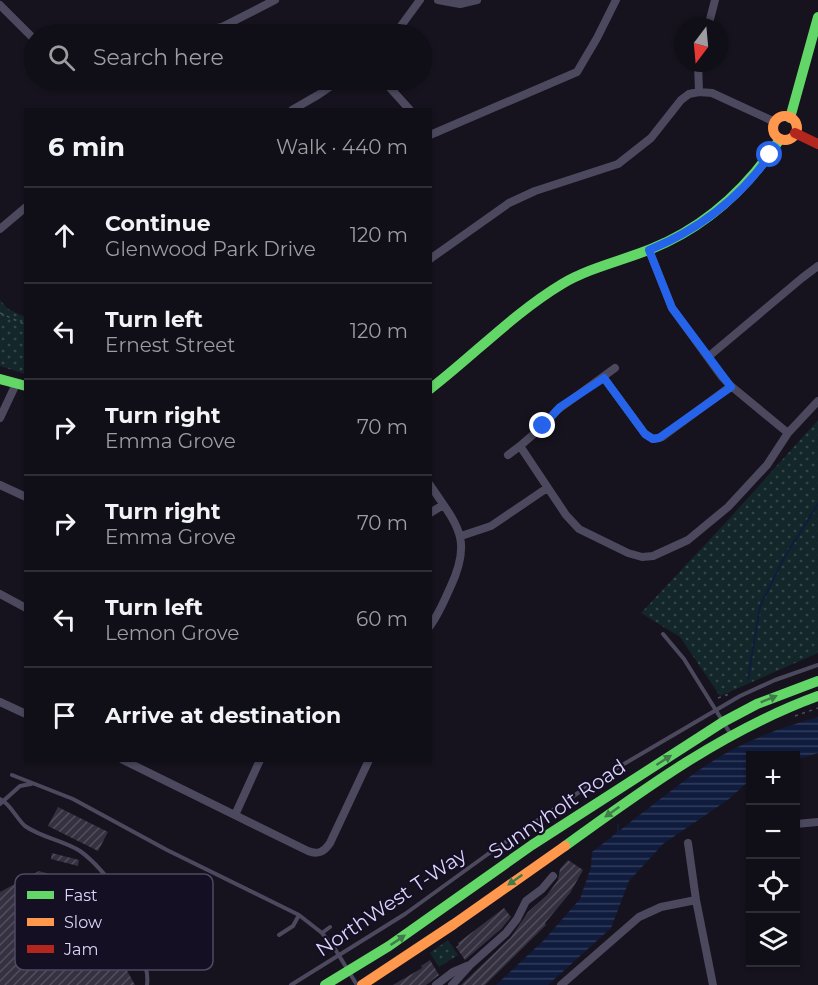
<!DOCTYPE html>
<html lang="en">
<head>
<meta charset="utf-8">
<style>
  :root { --surface:#100e16; --page:#19171f; --text:#f1f3f6; --muted:#9c9ca1; --line:#302e35 }
  body { margin:0; font-family:Montserrat,sans-serif; background:var(--page); color:var(--text) }
  .controls { position:absolute; right:18px; bottom:18px; display:grid; overflow:hidden; border-radius:0px; box-shadow:0 2px 4px #0004 }
  .controls button { width:54px; height:54px; display:grid; place-items:center; padding:0; border:0; border-bottom:2px solid var(--line); background:var(--surface); color:var(--text); font:30px sans-serif }
  .compass { position:absolute; left:674px; top:18px; width:54px; height:54px; border-radius:50%; background:var(--surface); box-shadow:0 2px 4px #0004; rotate:196deg }
  .stop { position:absolute; width:18px; height:18px; margin:-14px; border:4px solid #2563eb; border-radius:50%; background:#fff }
  .stop.end { background:#2563eb; border-color:#fff; box-shadow:0 2px 6px #0008 }
  .list { margin:0; padding:0; list-style:none }
  h2 { display:flex; justify-content:space-between; align-items:center; height:78px; margin:0; padding:0 24px; font-size:26px }
  h2 small { font-size:20px; font-weight:400; color:var(--muted) }
  .list li { display:grid; grid-template-columns:39px 1fr auto; gap:18px; align-items:center; box-sizing:border-box; height:96px; padding:0 24px; border-top:2px solid var(--line) }
  .list b { display:block; font-size:22px; white-space:nowrap }
  .list p { margin:0; font-size:20px; white-space:nowrap; color:var(--muted) }
  .list em { font-size:20px; font-style:normal; color:var(--muted) }
  .icon { flex:none; width:33px; height:33px; fill:none; stroke:currentColor; stroke-width:2; stroke-linecap:round; stroke-linejoin:round }
  .map { position:relative; flex:none; width:818px; height:985px; overflow:hidden }
  .search { position:absolute; background:var(--surface); box-shadow:0 2px 4px #0004; left:24px; top:24px; width:408px; height:66px; display:flex; align-items:center; gap:15px; box-sizing:border-box; padding:0 21px; border-radius:33px; color:var(--muted); font-size:22px }
  .panel { position:absolute; background:var(--surface); box-shadow:0 2px 4px #0004; left:24px; top:108px; width:408px; height:654px; border-radius:0px }
  .map>svg:first-child { display:block }
  .park { fill:url(#park-dots) }
  .water { fill:url(#water-rules) }
  .lines { fill:none; stroke-linecap:round; stroke-linejoin:round }
  .stream { stroke:#101c3e; stroke-width:2 }
  .building { fill:url(#building-hatch) }
  .path { stroke:#47505e; stroke-width:1.5; stroke-dasharray:3 4.5; stroke-linecap:butt }
  .lane { stroke:#4c495e; stroke-width:4 }
  .street { stroke:#4c495e; stroke-width:8 }
  .fast { stroke:#63d668; stroke-width:10 }
  .slow { stroke:#ff974d; stroke-width:10 }
  .jam { stroke:#b3261e; stroke-width:10 }
  .oneway { fill:#3f7c48 }
  .route { stroke:#2563eb; stroke-width:8 }
  .labels { text-anchor:middle; stroke-width:4.5; stroke-linejoin:round; paint-order:stroke }
  .street-label { font-size:20px; fill:#dcd4fc; stroke:#140f22 }
  .key { fill:#140f22; stroke:#504a63; stroke-width:1.5 }
  .key-label { font-size:16px; fill:#dcd4fc }
</style>
</head>
<body>
<div class="map">
<svg width="818" height="985" viewBox="0 0 818 985">
  <defs>
    <pattern id="park-dots" width="8" height="8" patternUnits="userSpaceOnUse" patternTransform="scale(1.5)"><rect width="8" height="8" fill="#13272a"/><path d="M2 2h.1M6 6h.1" fill="none" stroke="#35454a" stroke-width="1.8" stroke-linecap="round"/></pattern>
    <pattern id="water-rules" width="6" height="5" patternUnits="userSpaceOnUse" patternTransform="scale(1.5)"><rect width="6" height="5" fill="#101c3e"/><path d="M0 2.5h6" fill="none" stroke="#323c5b"/></pattern>
    <pattern id="building-hatch" width="6" height="6" patternUnits="userSpaceOnUse" patternTransform="scale(1.5)"><rect width="6" height="6" fill="#363140"/><path d="M-1 1l2-2M0 6l6-6M5 7l2-2" fill="none" stroke="#524e5c"/></pattern>
  </defs>
  <rect width="100%" height="100%" fill="#16131e"/>
  <path class="park" d="M0,300L8,309L25,317V374L0,366Z
    M818,420V653L720,696L680,637L641,613L728,520Z
    M448,940L458,955L439,967L430,953Z"/>
  <path class="water" d="M818,717V753L796,760V756H750V780L729,799L663,844L629,881L611,928L548,985H496L544,940L580,899L591,867L592,852C629,824 666,793 705,766C739,743 779,728 818,717Z"/>
  <g class="lines">
    <path class="stream" d="M748,679L760,606L784,558L818,504
      M618,833V824"/>
  </g>
  <path class="building" d="M58,807L108,832L98,851L48,826Z
    M52,853L79,860L78,866L51,859Z
    M568,860L583,870L570,893L545,923L546,925L485,985H461L511,937L528,912L547,895L558,880L560,869Z
    M39,871L79,883L135,985H0V892Z
    M504,908L511,917L501,929L465,960L456,947L459,945L458,943Z
    M430,960L439,975L430,982L426,985H393L422,968L421,966Z"/>
  <g class="lines">
    <path class="path" d="M0,313L26,325
      M718,698L732,693
      M795,716L818,708"/>
    <path class="lane" d="M663,634L684,659L730,733
      M12,775L73,799L167,850L299,915L322,933L335,949L357,985
      M0,799C10,803 16,818 25,826C42,838 63,840 80,851C100,865 115,889 130,907C134,915 131,922 132,930C134,952 150,961 147,985
      M0,804L20,786L31,784
      M322,933L330,927
      M279,935L293,926L299,915
      M291,985L405,914L488,854L600,778L740,696L775,680L818,665"/>
    <path class="street" d="M438,0L460,4L477,0
      M0,5L34,39
      M708,27L715,0
      M192,34L222,27L275,0
      M395,34L420,0
      M698,63L699,92
      M383,80L410,110
      M292,110L318,95L340,80
      M430,135L577,72L597,38L616,0
      M0,229L26,207
      M649,250L672,308L722,377L731,386L788,433
      M430,259L509,203L535,191L618,164L651,138L681,100L689,94L699,92L712,93L775,122
      M708,357L802,278L818,266
      M604,378L645,434L653,439L662,437L731,386
      M0,418L16,384
      M520,446L543,426L556,411L615,368
      M508,455L520,446L566,515L579,529L628,553L642,557L653,556L688,540L728,507L767,465L788,433L818,401
      M0,485L26,497
      M430,485C458,526 473,540 450,588C444,601 439,614 430,626
      M430,513L443,505
      M461,536L491,526L547,488
      M0,594L26,608
      M0,702L26,714
      M123,760L308,851C318,855 324,852 330,843L369,760
      M235,815L260,760
      M796,824L818,822
      M688,843L696,900L713,985
      M436,985L453,972L467,966
      M452,985L470,965L506,933L517,919L526,901L542,889L553,876
      M561,985L639,917L661,907L696,900"/>
    <path class="fast" d="M790,118L818,17
      M0,379L26,386
      M430,389C474,355 514,313 562,284C589,268 621,261 651,249C706,227 747,189 780,139
      M565,846C645,788 725,730 818,696
      M325,985L389,946L532,845L723,722L757,704L818,681"/>
    <path class="slow" d="M773 128a12 12 0 1 1 24 0a12 12 0 1 1-24 0Z
      M362,985L454,924L565,846"/>
    <path class="jam" d="M795,133L818,144"/>
  </g>
  <defs><path id="oneway-solid" d="M-6-.8H1V-3.2L6.5 0L1 3.2V.8H-6Z" transform="scale(1.5)"/></defs>
  <g class="oneway">
    <use href="#oneway-solid" transform="translate(769 699) rotate(-22)"/>
    <use href="#oneway-solid" transform="translate(664 760) rotate(-33)"/>
    <use href="#oneway-solid" transform="translate(612 812) rotate(145)"/>
    <use href="#oneway-solid" transform="translate(515 880) rotate(145)"/>
    <use href="#oneway-solid" transform="translate(398 940) rotate(-34)"/>
  </g>
  <g class="lines">
    <path class="route" d="M543,426L560,407L604,378L645,434L653,439L659,438L731,387L672,308L649,250C698,230 739,199 770,155"/>
  </g>
  <g class="labels">
    <g class="street-label">
      <text transform="translate(557 809) rotate(-34)" y="7">Sunnyholt Road</text>
      <text transform="translate(391 902) rotate(-34)" y="7">NorthWest T-Way</text>
    </g>
  </g>
  <rect x="15" y="874" width="198" height="96" rx="9" class="key"/>
  <rect x="27" y="891" width="27" height="8" fill="#63d668"/>
  <rect x="27" y="918" width="27" height="8" fill="#ff974d"/>
  <rect x="27" y="945" width="27" height="8" fill="#b3261e"/>
  <g class="key-label">
    <text x="64" y="901">Fast</text>
    <text x="64" y="928">Slow</text>
    <text x="64" y="955">Jam</text>
  </g>
</svg>
<div class="controls">
<button>+</button>
<button>−</button>
<button><svg class="icon" aria-label="locate" viewBox="0 0 24 24"><circle cx="12" cy="12" r="6"/><path d="M12 2v4M12 18v4M2 12h4M18 12h4"/></svg></button>
<button><svg class="icon" aria-label="layers" viewBox="0 0 24 24"><path d="M12 4l9 5-9 5-9-5zM3 14l9 5 9-5"/></svg></button>
</div>
<svg class="compass" viewBox="-18 -18 36 36"><path d="M0-13l5 13h-10z" fill="#e53935"/><path d="M0 13l5-13h-10z" fill="#9c9ca1"/></svg>
<div class="stop" style="left:770px;top:155px"></div>
<div class="stop end" style="left:543px;top:426px"></div>
<div class="search"><svg class="icon" aria-label="search" viewBox="0 0 24 24"><circle cx="10" cy="10" r="6"/><path d="M15 15l6 6"/></svg>Search here</div>
<section class="panel">
<h2>6 min<small>Walk · 440 m</small></h2>
<ul class="list">
<li><svg class="icon" aria-label="ahead" viewBox="0 0 24 24"><path d="M12 20V5M6 11l6-6 6 6"/></svg><div><b>Continue</b><p>Glenwood Park Drive</p></div><em>120 m</em></li>
<li><svg class="icon" aria-label="left" viewBox="0 0 24 24"><path d="M17 20v-9H6M10 6l-5 5 5 5"/></svg><div><b>Turn left</b><p>Ernest Street</p></div><em>120 m</em></li>
<li><svg class="icon" aria-label="right" viewBox="0 0 24 24"><path d="M7 20v-9h11M14 6l5 5-5 5"/></svg><div><b>Turn right</b><p>Emma Grove</p></div><em>70 m</em></li>
<li><svg class="icon" aria-label="right" viewBox="0 0 24 24"><path d="M7 20v-9h11M14 6l5 5-5 5"/></svg><div><b>Turn right</b><p>Emma Grove</p></div><em>70 m</em></li>
<li><svg class="icon" aria-label="left" viewBox="0 0 24 24"><path d="M17 20v-9H6M10 6l-5 5 5 5"/></svg><div><b>Turn left</b><p>Lemon Grove</p></div><em>60 m</em></li>
<li><svg class="icon" aria-label="arrive" viewBox="0 0 24 24"><path d="M6 21V4h12l-3 4 3 4H6"/></svg><div><b>Arrive at destination</b></div></li>
</ul>
</section>
</div>
</body>
</html>
